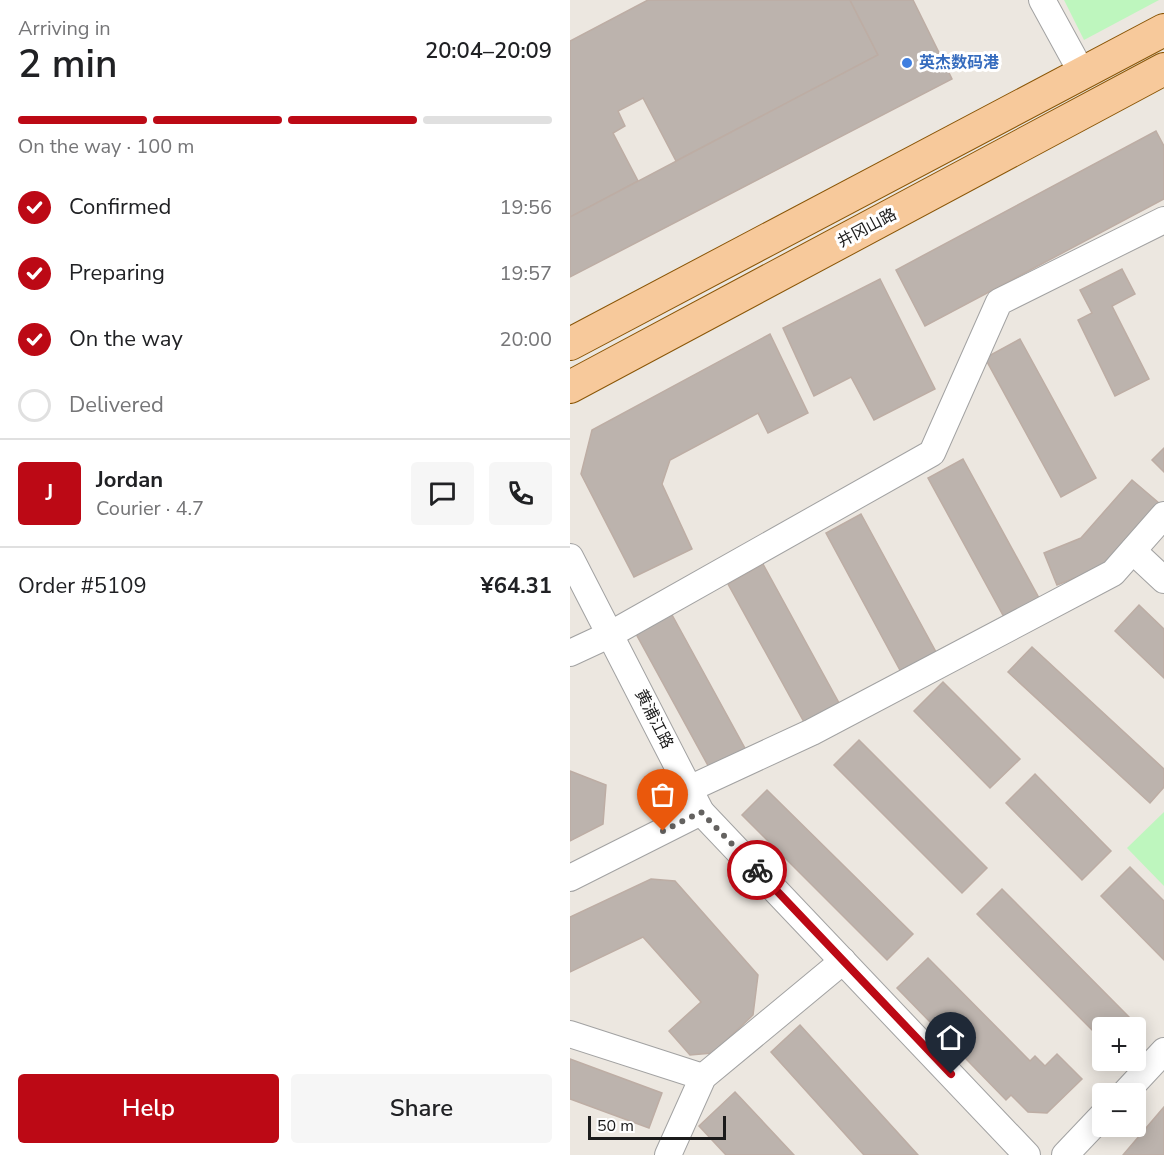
<!DOCTYPE html>
<html lang="en">
<head>
<meta charset="utf-8">
<style>
	:root { --surface:#fff; --page:#f6f6f6; --text:#202124; --muted:#757577; --line:#e0e0e0; --accent:#bc0915 }
	body { margin:0; font-family:"Nunito Sans","Noto Sans SC",sans-serif; background:var(--page); color:var(--text); height:100vh; display:flex; flex-direction:column; font-size:22px; white-space:nowrap }
	* { box-sizing:border-box; margin:0 }
	p { font-size:20px; color:var(--muted) }
	.icon { flex:none; width:33px; height:33px; fill:none; stroke:currentColor; stroke-width:2; stroke-linecap:round; stroke-linejoin:round }
	.map { position:relative; flex:1; overflow:hidden }
	.sheet { display:flex; flex-direction:column; background:var(--surface); width:570px }
	.sheet>* { flex:none }
	.fabs { position:absolute; left:522px; top:1017px; display:grid; gap:12px }
	.fabs a { display:grid; place-items:center; width:54px; height:54px; border-radius:6px; background:var(--surface); box-shadow:0 3px 15px #0003; font-size:30px }
	.scale { position:absolute; left:18px; bottom:15px; width:138px; box-sizing:border-box; padding-left:6px; border:3px solid #1b1b1b; border-top:0; font-size:16px; line-height:21px; white-space:nowrap; color:#1b1b1b; -webkit-text-stroke:4px #fff; paint-order:stroke }
	.pin { position:absolute; display:grid; place-items:center; width:51px; height:51px; color:#fff; margin:-62px -26px; border-radius:50% 50% 50% 0; rotate:-45deg; box-shadow:0 0 6px #0007 }
	.pin .icon { rotate:45deg }
	.courier { position:absolute; display:grid; place-items:center; width:60px; height:60px; margin:-30px; border:4px solid #bc0915; border-radius:50%; background:#fff; color:#222; box-shadow:0 2px 8px #0007 }
	.head em { font-style:normal; font-weight:600 }
	.head div { display:flex; flex-direction:column-reverse }
	.head { display:flex; align-items:center; justify-content:space-between; height:102px; padding:0 18px }
	h1 { font-size:39px; font-weight:600; line-height:45px }
	.bar { display:grid; grid-template-columns:repeat(4,1fr); gap:9px 6px; align-content:center; height:72px; padding:0 18px }
	.bar i { height:8px; border-radius:4px; background:var(--line) }
	.bar .on { background:var(--accent) }
	.bar p { grid-column:span 4 }
	.line { display:flex; align-items:center; gap:15px; padding:0 18px; border-top:2px solid var(--line) }
	.line div { flex:1 }
	.round { display:grid; place-items:center; flex:none; width:63px; height:63px; border-radius:6px; background:var(--page) }
	ol { padding:0 18px; list-style:none }
	li { display:flex; align-items:center; gap:18px; height:66px }
	li p { margin-inline-start:auto }
	li .icon { padding:6px; border-radius:50%; background:var(--accent); color:#fff; stroke-width:4 }
	li:last-child { color:var(--muted) }
	li i { width:33px; height:33px; border:3px solid var(--line); border-radius:50% }
	.action { display:flex; gap:12px; margin-top:auto; padding:12px 18px }
	.action a { flex:1; height:69px; border-radius:6px; background:var(--accent); color:#fff; font-size:24px; font-weight:600; line-height:69px; text-align:center }
	.action a+a { background:var(--page); color:var(--text) }
	main { display:flex; flex:1; min-height:0 }
	.map>svg:first-child { display:block }
	.park { fill:#bef6be }
	.building { fill:#bcb3ad; stroke:#bdada4; stroke-width:1.5 }
	.lines { fill:none; stroke-linecap:round; stroke-linejoin:round }
	.minor-casing { stroke:#a2a2a2; stroke-width:28 }
	.major-casing { stroke:#8a5607; stroke-width:34 }
	.minor { stroke:#fff; stroke-width:26 }
	.major { stroke:#f7c99b; stroke-width:32 }
	.done { stroke:#646260; stroke-width:6; stroke-dasharray:0 10.8 }
	.route { stroke:#bc0915; stroke-width:8 }
	.shop-dot { fill:#3f7fe0; stroke:#fff; stroke-width:2 }
	.labels { text-anchor:middle; dominant-baseline:central; stroke-width:6; stroke-linejoin:round; paint-order:stroke }
	.shop-label { font-size:16px; font-weight:bold; fill:#366cbe; stroke:#fff; text-anchor:start }
	.street-label { font-size:16px; fill:#1b1b1b; stroke:#fff }
</style>
</head>
<body>
<main>
<section class="sheet">
<div class="head"><div><h1>2 min</h1><p>Arriving in</p></div><em>20:04–20:09</em></div>
<div class="bar"><i class="on"></i><i class="on"></i><i class="on"></i><i></i><p>On the way · 100 m</p></div>
<ol>
<li><svg class="icon" aria-label="check" viewBox="0 0 24 24"><path d="M5 12l5 5 9-10"/></svg>Confirmed<p>19:56</p></li>
<li><svg class="icon" aria-label="check" viewBox="0 0 24 24"><path d="M5 12l5 5 9-10"/></svg>Preparing<p>19:57</p></li>
<li><svg class="icon" aria-label="check" viewBox="0 0 24 24"><path d="M5 12l5 5 9-10"/></svg>On the way<p>20:00</p></li>
<li><i></i>Delivered</li>
</ol>
<div class="line" style="height:108px"><b class="round" style="background:var(--accent);color:#fff">J</b><div><b>Jordan</b><p>Courier · 4.7</p></div><a class="round"><svg class="icon" aria-label="chat" viewBox="0 0 24 24"><path d="M4 5h16v11H9l-5 4z"/></svg></a><a class="round"><svg class="icon" aria-label="phone" viewBox="0 0 24 24"><path d="M5 4h4l2 5-3 2q2 4 5 5l2-3 5 2v4C11 20 4 13 5 4z"/></svg></a></div>
<div class="line" style="height:78px"><div>Order #5109</div><b>¥64.31</b></div>
<div class="action"><a>Help</a><a>Share</a></div>
</section>
<div class="map">
<svg width="594" height="1155" viewBox="0 0 594 1155">
	<rect width="100%" height="100%" fill="#ece7e0"/>
	<g class="park">
		<path d="M494,0H589L514,40Z"/>
		<path d="M594,812V886L557,848Z"/>
	</g>
	<g class="building">
		<path d="M78,0H280L308,55L106,161L73,98L48,111L55,126L43,133L68,181L0,217V41Z"/>
		<path d="M280,0H343L382,79L0,277V217L308,55Z"/>
		<path d="M586,131L594,146V199L355,326L326,270Z"/>
		<path d="M552,269L565,294L542,306L579,379L545,396L508,320L522,313L510,290Z"/>
		<path d="M310,279L365,389L304,420L281,377L244,396L213,328Z"/>
		<path d="M200,334L238,413L198,433L188,413L100,460L92,484L122,549L64,577L11,474L22,430Z"/>
		<path d="M450,339L526,478L491,497L415,358Z"/>
		<path d="M594,448V472L582,460Z"/>
		<path d="M393,459L469,598L434,617L358,478Z"/>
		<path d="M562,480L589,503L533,567L487,585L474,553L511,538Z"/>
		<path d="M291,514L366,652L331,672L256,533Z"/>
		<path d="M193,564L269,703L234,722L158,584Z"/>
		<path d="M569,605L594,629V678L545,631Z"/>
		<path d="M101,613L177,752L141,771L65,632Z"/>
		<path d="M462,647L594,769V787L580,803L438,672Z"/>
		<path d="M373,682L450,759L420,788L344,711Z"/>
		<path d="M289,740L417,868L392,893L264,765Z"/>
		<path d="M0,771L36,785L33,824L0,841Z"/>
		<path d="M465,774L541,851L512,880L436,803Z"/>
		<path d="M197,790L343,934L317,960L172,815Z"/>
		<path d="M560,867L594,901V960L531,896Z"/>
		<path d="M81,879L105,881L188,975L183,1015L143,1053L120,1055L99,1031L131,1002L73,937L0,972V917Z"/>
		<path d="M432,889L559,1017L549,1028H532V1040L407,914Z"/>
		<path d="M358,958L460,1061L465,1056L475,1066L487,1054L512,1079L477,1113L458,1112L441,1095L436,1100L327,988Z"/>
		<path d="M230,1025L348,1155H294L201,1052Z"/>
		<path d="M0,1059L92,1093L79,1128L0,1099Z"/>
		<path d="M165,1092L224,1155H156L129,1126Z"/>
		<path d="M594,1107V1155H553Z"/>
	</g>
	<g class="lines">
		<g class="minor-casing">
			<g id="minor">
				<path d="M472,0L512,73"/>
				<path d="M563,551L594,580"/>
				<path d="M0,557L131,812L457,1155"/>
				<path d="M0,653L41,634L362,453L429,302L594,220"/>
				<path d="M119,789L242,732L543,573L594,515"/>
				<path d="M0,878L131,812"/>
				<path d="M0,1034L133,1077"/>
				<path d="M554,1094L594,1051"/>
				<path d="M98,1155L133,1077L273,961"/>
				<path d="M495,1155L532,1116"/>
			</g>
		</g>
		<g class="major-casing">
			<g id="major">
				<path d="M0,344L594,30"/>
				<path d="M0,387L594,69"/>
			</g>
		</g>
		<use href="#minor" class="minor"/>
		<use href="#major" class="major"/>
	</g>
	<g class="lines">
		<path class="done" d="M93,831L131,812L187,870"/>
		<path class="route" d="M187,870L381,1074"/>
	</g>
	<circle class="shop-dot" cx="337" cy="63" r="6"/>
	<g class="labels">
		<g class="shop-label">
			<text x="349" y="63">英杰数码港</text>
		</g>
		<g class="street-label">
			<text transform="translate(297 228) rotate(-28)">井冈山路</text>
			<text transform="translate(84 719) rotate(63)">黄浦江路</text>
		</g>
	</g>
</svg>
<div class="fabs">
<a>+</a>
<a>−</a>
</div>
<div class="scale">50 m</div>
<div class="pin" style="left:93px;top:831px;background:#ea580c"><svg class="icon" aria-label="bag" viewBox="0 0 24 24"><path d="M5 8h14l-1 12H6zM9 8a3 3 0 0 1 6 0"/></svg></div>
<div class="pin" style="left:381px;top:1074px;background:#1f2937"><svg class="icon" aria-label="home" viewBox="0 0 24 24"><path d="M3 11l9-7 9 7M6 9v11h12V9"/></svg></div>
<div class="courier" style="left:187px;top:870px"><svg class="icon" aria-label="bike" viewBox="0 0 24 24"><circle cx="6" cy="16" r="4"/><circle cx="18" cy="16" r="4"/><path d="M6 16l4-8h5l3 8M10 8l3 8H6M13 5h3"/></svg></div>
</div>
</main>
</body>
</html>
